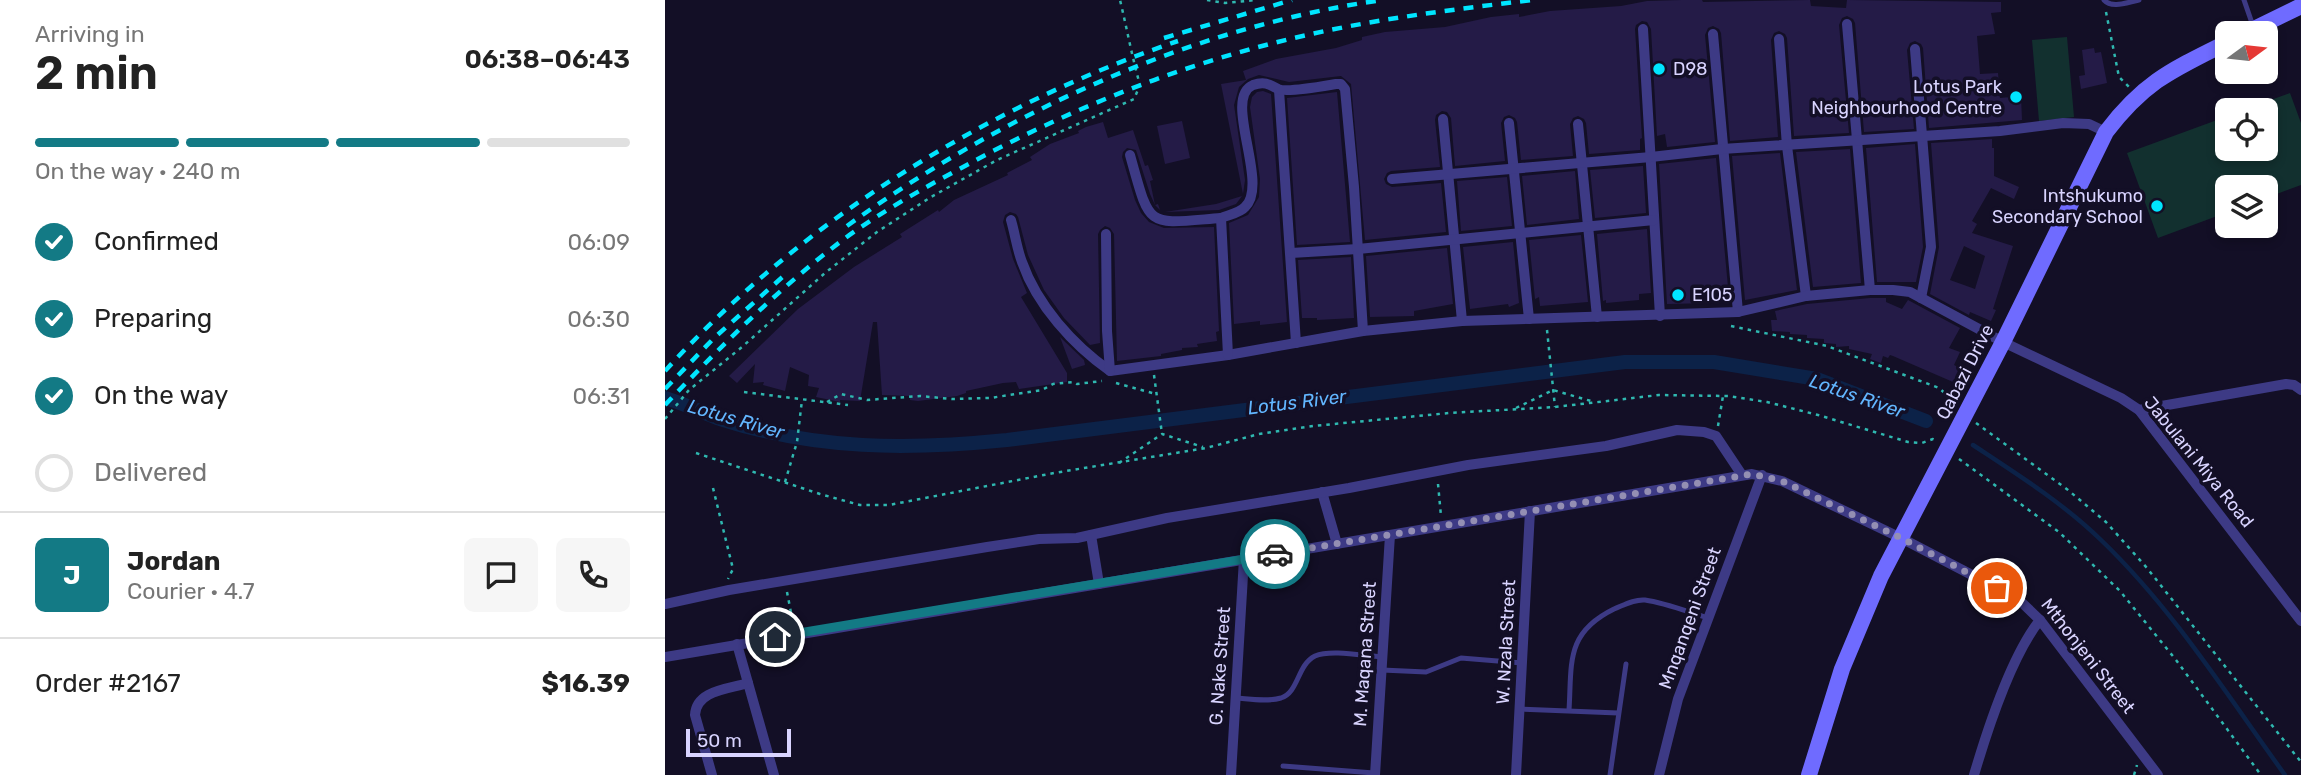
<!DOCTYPE html>
<html lang="en">
<head>
<meta charset="utf-8">
<style>
	:root { --surface:#fff; --page:#f6f6f6; --text:#222; --muted:#767676; --line:#e0e0e0; --accent:#137a85 }
	body { margin:0; font-family:Rubik,sans-serif; background:var(--page); color:var(--text); height:100vh; display:flex; flex-direction:column; font-size:26px; white-space:nowrap }
	* { box-sizing:border-box; margin:0 }
	p { font-size:23px; color:var(--muted) }
	.icon { flex:none; width:38px; height:38px; fill:none; stroke:currentColor; stroke-width:2; stroke-linecap:round; stroke-linejoin:round }
	.map { position:relative; flex:1; overflow:hidden }
	.side { display:flex; flex-direction:column; background:var(--surface); width:665px }
	.side>* { flex:none }
	.needle { width:46px; rotate:75deg }
	.fabs { position:absolute; left:1550px; top:21px; display:grid; gap:14px }
	.fabs a { display:grid; place-items:center; width:63px; height:63px; border-radius:10px; background:var(--surface); box-shadow:0 4px 10px #0003; font-size:35px }
	.scale { position:absolute; left:21px; bottom:18px; width:105px; box-sizing:border-box; padding-left:7px; border:4px solid #d9d4ff; border-top:0; font-size:19px; line-height:24px; white-space:nowrap; color:#d9d4ff; -webkit-text-stroke:5px #130f26; paint-order:stroke }
	.pin { position:absolute; display:grid; place-items:center; width:60px; height:60px; color:#fff; margin:-30px; border:4px solid #fff; border-radius:50%; box-shadow:0 2px 7px #0007 }
	.courier { position:absolute; display:grid; place-items:center; width:70px; height:70px; margin:-35px; border:5px solid #137a85; border-radius:50%; background:#fff; color:#222; box-shadow:0 2px 9px #0007 }
	.summary em { font-style:normal; font-weight:600 }
	.summary div { display:flex; flex-direction:column-reverse }
	.summary { display:flex; align-items:center; justify-content:space-between; height:119px; padding:0 35px }
	h1 { font-size:46px; font-weight:600; line-height:52px }
	.bar { display:grid; grid-template-columns:repeat(4,1fr); gap:10px 7px; align-content:center; height:84px; padding:0 35px }
	.bar i { height:9px; border-radius:5px; background:var(--line) }
	.bar .active { background:var(--accent) }
	.bar p { grid-column:span 4 }
	.line { display:flex; align-items:center; gap:18px; padding:0 35px; border-top:2px solid var(--line) }
	.line div { flex:1 }
	.round { display:grid; place-items:center; flex:none; width:74px; height:74px; border-radius:10px; background:var(--page) }
	ol { padding:0 35px; list-style:none }
	li { display:flex; align-items:center; gap:21px; height:77px }
	li p { margin-inline-start:auto }
	li .icon { padding:7px; border-radius:50%; background:var(--accent); color:#fff; stroke-width:4 }
	li:last-child { color:var(--muted) }
	li i { width:38px; height:38px; border:4px solid var(--line); border-radius:50% }
	main { display:flex; flex:1; min-height:0 }
	.map>svg:first-child { display:block }
	.grass { fill:#12302f }
	.lines { fill:none; stroke-linecap:round; stroke-linejoin:round }
	.stream { stroke:#0c2248; stroke-width:4.5 }
	.canal { stroke:#0c2248; stroke-width:14 }
	.building { fill:#241b47; fill-rule:evenodd }
	.path { stroke:#2fb8b0; stroke-width:2.5; stroke-dasharray:3.5 5; stroke-linecap:butt }
	.lane { stroke:#3d3a85; stroke-width:5 }
	.street { stroke:#3d3a85; stroke-width:10 }
	.secondary { stroke:#6f6bff; stroke-width:16 }
	.rail { stroke:#00e5ff; stroke-width:4.5; stroke-dasharray:10 9; stroke-linecap:butt }
	.done { stroke:#948fb3; stroke-width:7; stroke-dasharray:0 12.6 }
	.route { stroke:#137a85; stroke-width:9 }
	.poi-dot { fill:#00e5ff; stroke:#130f26; stroke-width:2.5 }
	.labels { text-anchor:middle; dominant-baseline:central; stroke-width:7; stroke-linejoin:round; paint-order:stroke }
	.poi-label { font-size:18px; fill:#d9d4ff; stroke:#130f26; text-anchor:start }
	.street-label { font-size:18px; fill:#d9d4ff; stroke:#130f26 }
	.water-label { font-size:19px; font-style:italic; fill:#62b6ff; stroke:#130f26 }
</style>
</head>
<body>
<main>
<section class="side">
<div class="summary"><div><h1>2 min</h1><p>Arriving in</p></div><em>06:38–06:43</em></div>
<div class="bar"><i class="active"></i><i class="active"></i><i class="active"></i><i></i><p>On the way · 240 m</p></div>
<ol>
<li><svg class="icon" aria-label="check" viewBox="0 0 24 24"><path d="M5 12l5 5 9-10"/></svg>Confirmed<p>06:09</p></li>
<li><svg class="icon" aria-label="check" viewBox="0 0 24 24"><path d="M5 12l5 5 9-10"/></svg>Preparing<p>06:30</p></li>
<li><svg class="icon" aria-label="check" viewBox="0 0 24 24"><path d="M5 12l5 5 9-10"/></svg>On the way<p>06:31</p></li>
<li><i></i>Delivered</li>
</ol>
<div class="line" style="height:126px"><b class="round" style="background:var(--accent);color:#fff">J</b><div><b>Jordan</b><p>Courier · 4.7</p></div><a class="round"><svg class="icon" aria-label="chat" viewBox="0 0 24 24"><path d="M4 5h16v11H9l-5 4z"/></svg></a><a class="round"><svg class="icon" aria-label="phone" viewBox="0 0 24 24"><path d="M5 4h4l2 5-3 2q2 4 5 5l2-3 5 2v4C11 20 4 13 5 4z"/></svg></a></div>
<div class="line" style="height:91px"><div>Order #2167</div><b>$16.39</b></div>
</section>
<div class="map">
<svg width="1636" height="775" viewBox="0 0 1636 775">
	<rect width="100%" height="100%" fill="#130f26"/>
	<g class="grass">
		<path d="M1402,37L1409,117L1374,121L1367,40Z"/>
		<path d="M1625,93L1636,123V185L1601,198V187H1563V212L1493,238L1462,153L1563,116V149H1601V110H1578Z"/>
	</g>
	<g class="lines">
		<path class="stream" d="M1308,445C1352,474 1398,503 1436,540C1508,609 1562,695 1620,775"/>
		<path class="canal" d="M0,398C19,404 37,412 55,419C151,450 243,450 342,440L960,362H1049L1152,379L1261,421"/>
	</g>
	<g class="building">
		<path d="M1017,0H1037L1038,2L1145,0L1146,6L1181,8L1182,0L1336,2V12L1326,13L1330,34L1312,36L1315,74L1333,73L1335,98L1356,96L1357,120L1264,128L1258,48L1256,44L1250,41L1245,43L1242,50L1249,129L1199,132L1190,23L1188,19L1182,16L1177,18L1174,25L1184,133L1129,136L1122,38L1120,34L1114,31L1109,33L1106,40L1113,137L1065,141L1056,33L1054,29L1048,26L1043,28L1040,35L1050,142L1002,147L1000,134L992,136L986,29L982,22L977,21L971,25L970,29L977,138L975,139V150L924,154L921,123L919,119L913,116L908,118L905,124L908,156L856,160L852,122L850,118L844,115L839,117L836,123L840,161L790,166L786,118L782,112L777,111L771,115L770,120L775,167L726,171L722,173L719,179L721,184L727,187L776,183L781,232L700,240L686,84L676,76L624,82L594,75L583,79L574,87L569,105L580,180L578,194L556,84L581,80L578,71L611,59L671,48L697,40V37L720,32L780,27L826,17L854,14V17L885,11L956,6L982,1Z"/>
		<path d="M1429,48L1430,53L1436,52L1442,83L1416,89L1414,76L1420,75L1417,50Z"/>
		<path d="M598,91L606,94L622,322L595,325V321L569,324L564,223L583,215L594,197L595,179L585,107L587,97L592,92Z"/>
		<path d="M672,92L685,242L632,245L622,98Z"/>
		<path d="M517,121L525,158L500,164L492,126Z"/>
		<path d="M438,122L443,138L468,130L480,166L483,165L488,180L485,181L490,205L493,204L495,210L490,205L485,194L471,150L462,148L458,152L457,157L470,200L476,213L484,222L499,228L549,227L554,331L551,332L552,341L532,344L533,347L517,348V350L496,354V356L452,361L449,234L445,228L440,226L435,230L433,234L435,343L425,345L399,318L379,290L363,255L353,217L351,214L345,212L340,215L338,222L348,259L362,293L356,297L402,373V382L354,389L351,382L338,383L301,391V393L292,396L253,401L245,400V396L217,395L212,322H208L195,401L175,400V402L151,397L154,388L143,386L144,375L125,367L120,391L98,385L99,382L88,383L90,364L72,383L64,376L133,309L189,267L237,237L235,234L273,210L274,212L289,200L343,175L342,173L367,160L365,157L385,144L414,133L413,131L421,127Z"/>
		<path d="M1327,139V148H1329V176L1354,187L1349,199L1326,188L1307,221L1312,224L1307,233L1348,246L1328,309L1331,310L1326,321L1305,312L1304,315L1265,294L1274,247L1266,143ZM1299,246L1320,256L1310,289L1285,280Z"/>
		<path d="M1250,144L1258,247L1251,282H1212L1201,148Z"/>
		<path d="M1185,149L1196,283L1148,287L1131,152Z"/>
		<path d="M1115,153L1132,290L1080,300L1067,156Z"/>
		<path d="M1051,158L1064,298L1045,299L1046,303L1002,304L994,164Z"/>
		<path d="M978,166L981,213L930,218L925,170Z"/>
		<path d="M910,171L914,219L862,225L857,176Z"/>
		<path d="M842,177L847,226L796,231L792,181Z"/>
		<path d="M577,196L571,204L554,210L500,212L551,204Z"/>
		<path d="M982,229L986,293L974,294V300L941,303V300L938,301L932,234Z"/>
		<path d="M916,235L923,302L875,306L874,297L870,299L864,240Z"/>
		<path d="M848,242L854,303L844,307L843,304L805,309L798,247Z"/>
		<path d="M782,248L788,304L749,311V316L705,317L701,256Z"/>
		<path d="M686,257L689,318L652,320V318H637L633,260Z"/>
		<path d="M1205,298H1221V302L1237,309L1243,300L1295,328L1284,348L1295,352L1289,365L1295,368L1288,382L1228,356L1225,355L1223,358L1218,356L1216,363L1205,359L1207,354L1184,349V346L1171,347V344L1159,343V339L1142,338V335L1125,334V332L1107,331L1106,320H1112L1110,311L1142,304Z"/>
		<path d="M395,337L419,360L420,365L407,369Z"/>
	</g>
	<g class="lines">
		<g class="path">
			<path d="M542,0L560,3L591,0"/>
			<path d="M1441,12L1454,77L1464,87"/>
			<path d="M1066,326L1162,346L1274,388L1290,402"/>
			<path d="M882,330L890,407"/>
			<path d="M489,375L497,434"/>
			<path d="M451,383L491,394"/>
			<path d="M79,392L183,405"/>
			<path d="M162,402L176,394L202,400L255,396L287,399L325,398L377,390L388,384L409,382L412,384L437,381"/>
			<path d="M851,408L888,390L926,401"/>
			<path d="M0,419L24,390L77,347L160,273L212,232L266,197L332,160L469,99L475,85C467,57 462,29 455,0"/>
			<path d="M1311,423L1403,490L1441,522L1482,568L1636,762"/>
			<path d="M1053,426L1058,396"/>
			<path d="M31,453L155,494L195,505H224L389,473L541,448L594,434L648,426L784,413L890,407L994,395L1063,396L1102,402L1153,415L1243,442L1257,443L1268,439L1272,441"/>
			<path d="M1294,459L1394,532L1455,591L1511,660L1596,775"/>
			<path d="M454,463L497,434L538,447"/>
			<path d="M120,482L132,442L137,400"/>
			<path d="M773,484L776,516"/>
			<path d="M48,488L68,569L63,579"/>
			<path d="M122,592L128,623"/>
			<path d="M1469,775L1472,765"/>
		</g>
		<g class="lane">
			<path d="M1439,0C1447,9 1463,2 1474,0"/>
			<path d="M1579,0L1588,26"/>
			<path d="M717,670L761,672L796,658L857,663"/>
			<path d="M571,698C585,699 602,702 616,698C634,692 632,665 650,656C666,649 699,656 717,657"/>
			<path d="M855,709L953,713"/>
			<path d="M904,710C907,663 900,633 949,609C959,605 969,599 980,600C1001,603 1023,612 1043,618"/>
			<path d="M618,766L709,773"/>
			<path d="M945,775L961,664"/>
		</g>
		<g class="street">
			<path d="M1182,24L1205,290"/>
			<path d="M978,29L995,316"/>
			<path d="M1048,34L1073,312"/>
			<path d="M1114,39L1122,146L1141,296"/>
			<path d="M1250,49L1266,247L1256,298"/>
			<path d="M614,90L631,343"/>
			<path d="M778,119L797,321"/>
			<path d="M844,123L864,319"/>
			<path d="M913,124L932,317"/>
			<path d="M465,155C486,230 480,224 556,218"/>
			<path d="M727,179L986,157L1057,149L1335,131L1398,123L1424,124L1441,132"/>
			<path d="M346,220C350,234 352,249 357,262C372,305 408,345 445,371L563,355L698,331L797,321L1073,312L1141,296L1205,290H1228L1245,292L1338,342L1456,398L1474,410L1636,621"/>
			<path d="M441,234L442,331L445,371"/>
			<path d="M626,253L693,249L989,220"/>
			<path d="M563,355L556,218C563,215 575,213 580,207C605,184 557,98 588,85C599,81 604,84 613,89C622,93 659,86 671,84H676L680,89L689,187L698,331"/>
			<path d="M1474,410L1621,384L1629,385L1636,390"/>
			<path d="M657,492L672,544"/>
			<path d="M426,535L434,584"/>
			<path d="M0,604L64,590L322,547L374,539L412,538L502,518L684,488L803,465L941,446L1012,430L1039,432L1051,436L1077,475"/>
			<path d="M72,644L109,775"/>
			<path d="M0,657L1087,474L1117,481L1236,538L1353,599L1375,620L1493,775"/>
			<path d="M47,775L30,715C31,690 64,689 83,683"/>
			<path d="M566,775L579,559"/>
			<path d="M710,775L725,535"/>
			<path d="M851,775L865,511"/>
			<path d="M994,775L1013,699L1097,475"/>
			<path d="M1309,775C1322,731 1347,655 1375,620"/>
		</g>
		<g class="secondary">
			<path d="M1581,33L1636,6"/>
			<path d="M1144,775L1177,669L1216,576L1338,342L1441,132C1480,81 1507,70 1563,42"/>
		</g>
		<g class="rail">
			<path d="M499,38L627,0"/>
			<path d="M182,226C337,114 526,27 717,0"/>
			<path d="M0,371C136,221 322,106 513,41"/>
			<path d="M0,389L49,338L122,273"/>
			<path d="M0,405C56,346 114,288 179,239C220,209 266,184 311,160C416,104 526,61 642,35C717,18 792,9 868,0"/>
		</g>
	</g>
	<g class="lines">
		<path class="done" d="M610,554L1087,474L1117,481L1236,538L1332,588"/>
		<path class="route" d="M110,637L610,554"/>
	</g>
	<g class="poi-dot">
		<circle cx="994" cy="69" r="7"/>
		<circle cx="1351" cy="97" r="7"/>
		<circle cx="1492" cy="206" r="7"/>
		<circle cx="1013" cy="295" r="7"/>
	</g>
	<g class="labels">
		<g class="poi-label">
			<text x="1008" y="69">D98</text>
			<text x="1337" y="87" text-anchor="end">Lotus Park<tspan x="1337" dy="21">Neighbourhood Centre</tspan></text>
			<text x="1478" y="196" text-anchor="end">Intshukumo<tspan x="1478" dy="21">Secondary School</tspan></text>
			<text x="1027" y="295">E105</text>
		</g>
		<g class="street-label">
			<text transform="translate(1300 372) rotate(-63)">Qabazi Drive</text>
			<text transform="translate(1534 462) rotate(51)">Jabulani Miya Road</text>
			<text transform="translate(1025 618) rotate(-70)">Mnqanqeni Street</text>
			<text transform="translate(841 642) rotate(-87)">W. Nzala Street</text>
			<text transform="translate(700 654) rotate(-86)">M. Maqana Street</text>
			<text transform="translate(1423 656) rotate(52)">Mthonjeni Street</text>
			<text transform="translate(555 666) rotate(-86)">G. Nake Street</text>
		</g>
		<g class="water-label">
			<text transform="translate(1192 396) rotate(19)">Lotus River</text>
			<text transform="translate(632 402) rotate(-7)">Lotus River</text>
			<text transform="translate(71 419) rotate(16)">Lotus River</text>
		</g>
	</g>
</svg>
<div class="fabs">
<a><svg class="needle" viewBox="-14 -14 28 28"><path d="M0-13l5 13h-10z" fill="#e53935"/><path d="M0 13l5-13h-10z" fill="#767676"/></svg></a>
<a><svg class="icon" aria-label="locate" viewBox="0 0 24 24"><circle cx="12" cy="12" r="6"/><path d="M12 2v4M12 18v4M2 12h4M18 12h4"/></svg></a>
<a><svg class="icon" aria-label="layers" viewBox="0 0 24 24"><path d="M12 4l9 5-9 5-9-5zM3 14l9 5 9-5"/></svg></a>
</div>
<div class="scale">50 m</div>
<div class="pin" style="left:1332px;top:588px;background:#ea580c"><svg class="icon" aria-label="bag" viewBox="0 0 24 24"><path d="M5 8h14l-1 12H6zM9 8a3 3 0 0 1 6 0"/></svg></div>
<div class="pin" style="left:110px;top:637px;background:#1f2937"><svg class="icon" aria-label="home" viewBox="0 0 24 24"><path d="M3 11l9-7 9 7M6 9v11h12V9"/></svg></div>
<div class="courier" style="left:610px;top:554px"><svg class="icon" aria-label="car" viewBox="0 0 24 24"><path d="M5 17H2v-5l4-1 3-4h7l3 4 3 1v5h-3M9 17h6M6 11h13"/><circle cx="7" cy="17" r="2"/><circle cx="17" cy="17" r="2"/></svg></div>
</div>
</main>
</body>
</html>
